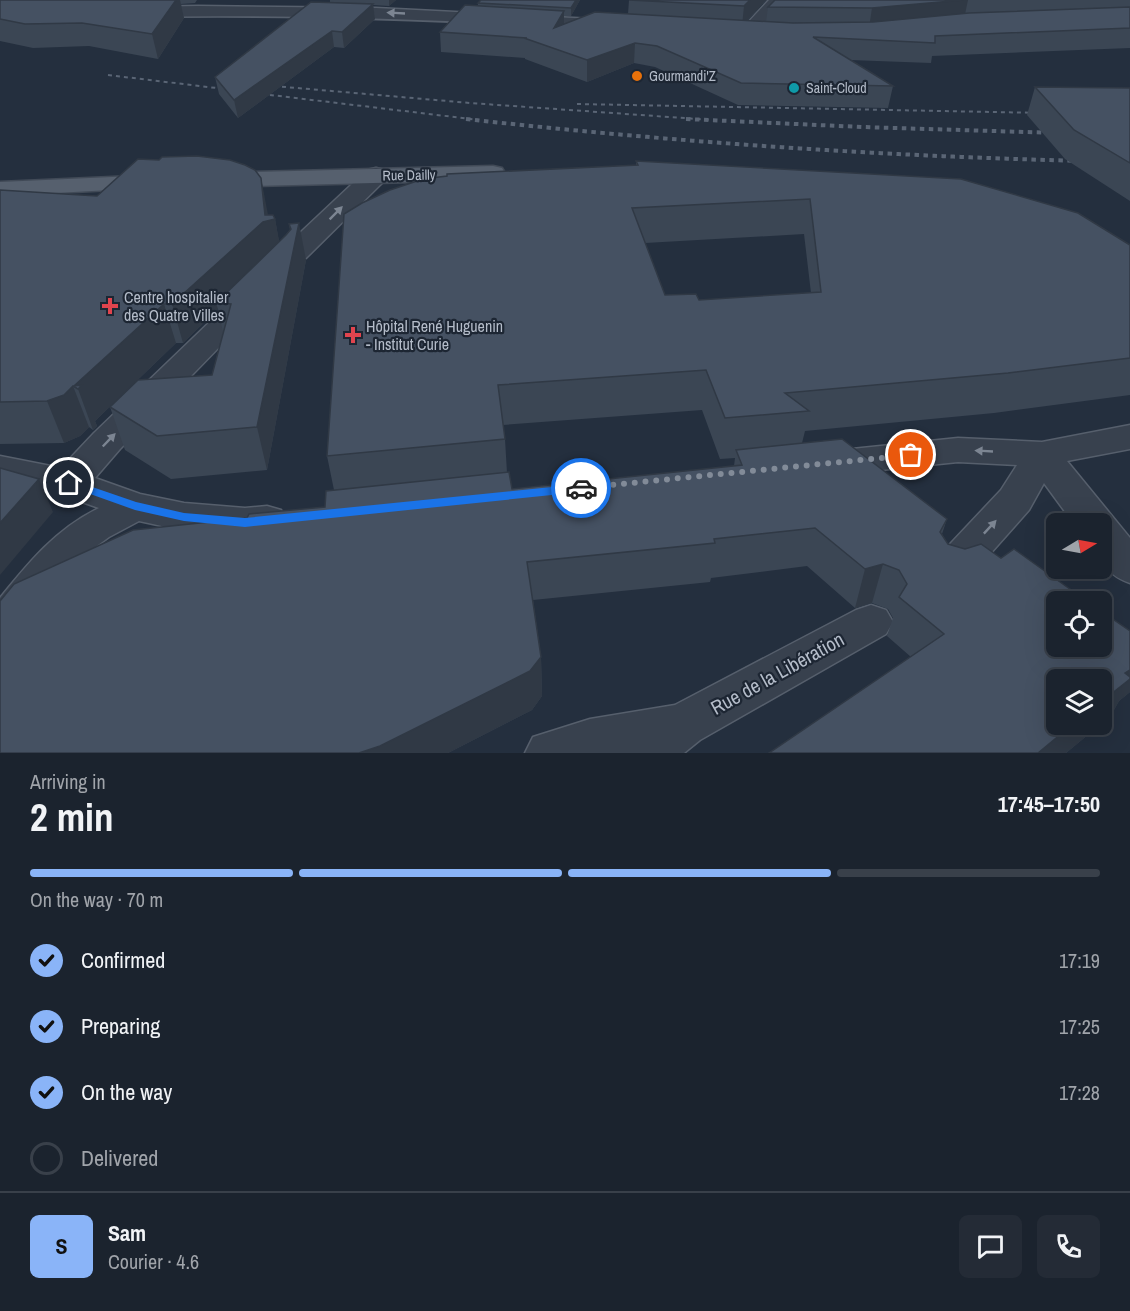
<!DOCTYPE html>
<html lang="en">
<head>
<meta charset="utf-8">
<style>
	:root { --surface:#1b232e; --page:#242b36; --text:#f1f3f6; --muted:#a0a4aa; --line:#39404a; --accent:#8ab4f8 }
	body { margin:0; font-family:"Archivo Narrow",sans-serif; background:var(--page); color:var(--text); height:100vh; display:flex; flex-direction:column; font-size:22px; white-space:nowrap }
	* { box-sizing:border-box; margin:0 }
	p { font-size:20px; color:var(--muted) }
	.icon { flex:none; width:33px; height:33px; fill:none; stroke:currentColor; stroke-width:2; stroke-linecap:round; stroke-linejoin:round }
	.map { position:relative; height:753px; overflow:hidden }
	.drawer { display:flex; flex-direction:column; background:var(--surface); flex:1 }
	.drawer>* { flex:none }
	.needle { width:39px; rotate:80deg }
	.buttons { position:absolute; left:1046px; top:513px; display:grid; gap:12px }
	.buttons a { display:grid; place-items:center; width:66px; height:66px; border-radius:9px; background:var(--surface); box-shadow:0 6px 24px #0002,0 0 0 2px var(--line); font-size:30px }
	.pin { position:absolute; display:grid; place-items:center; width:51px; height:51px; color:#fff; margin:-26px; border:3px solid #fff; border-radius:50%; box-shadow:0 2px 6px #0007 }
	.courier { position:absolute; display:grid; place-items:center; width:60px; height:60px; margin:-30px; border:4px solid #1a73e8; border-radius:50%; background:#fff; color:#222; box-shadow:0 2px 8px #0007 }
	.headline em { font-style:normal; font-weight:700 }
	.headline div { display:flex; flex-direction:column-reverse }
	.headline { display:flex; align-items:center; justify-content:space-between; height:102px; padding:0 30px }
	h1 { font-size:39px; font-weight:700; line-height:45px }
	.bar { display:grid; grid-template-columns:repeat(4,1fr); gap:9px 6px; align-content:center; height:72px; padding:0 30px }
	.bar i { height:8px; border-radius:4px; background:var(--line) }
	.bar .selected { background:var(--accent) }
	.bar p { grid-column:span 4 }
	.line { display:flex; align-items:center; gap:15px; padding:0 30px; border-top:2px solid var(--line) }
	.line div { flex:1 }
	.round { display:grid; place-items:center; flex:none; width:63px; height:63px; border-radius:9px; background:var(--page) }
	ol { padding:0 30px; list-style:none }
	li { display:flex; align-items:center; gap:18px; height:66px }
	li p { margin-inline-start:auto }
	li .icon { padding:6px; border-radius:50%; background:var(--accent); color:#111; stroke-width:4 }
	li:last-child { color:var(--muted) }
	li i { width:33px; height:33px; border:3px solid var(--line); border-radius:50% }
	.map>svg:first-child { display:block }
	.lines { fill:none; stroke-linecap:round; stroke-linejoin:round }
	.minor-casing { stroke:#565f6c; stroke-width:3 }
	.major-casing { stroke:#414a57; stroke-width:3 }
	.minor { fill:#38414e; fill-rule:evenodd }
	.major { fill:#56606e; fill-rule:evenodd }
	.rail-far1 { stroke:#5a6575; stroke-width:2; stroke-dasharray:4 4; stroke-linecap:butt }
	.rail { stroke:#5a6575; stroke-width:4; stroke-dasharray:4.5 4.5; stroke-linecap:butt }
	.wall { fill:#3b4654; fill-rule:evenodd }
	.shaded-wall { fill:#303945 }
	.building { fill:#455162; stroke:#303945; stroke-width:1.5; fill-rule:evenodd }
	.oneway { fill:#7c8592 }
	.route { fill:#1a73e8 }
	.done { stroke:#828b98; stroke-width:6; stroke-dasharray:0 10.8 }
	.food-dot { fill:#e8710a; stroke:#1d2633; stroke-width:2 }
	.culture-dot { fill:#0f9aa8; stroke:#1d2633; stroke-width:2 }
	.health-dot { fill:#e0444e; stroke:#1d2633; stroke-width:2 }
	.labels { text-anchor:middle; dominant-baseline:central; stroke-width:4.5; stroke-linejoin:round; paint-order:stroke }
	.far-poi-label { font-size:14px; fill:#b4bcc9; stroke:#1d2633; text-anchor:start }
	.far-street-label { font-size:14px; fill:#b4bcc9; stroke:#1d2633 }
	.poi-label { font-size:16px; fill:#b4bcc9; stroke:#1d2633; text-anchor:start }
	.near-street-label { font-size:20px; fill:#b4bcc9; stroke:#1d2633 }
</style>
</head>
<body>
<div class="map">
<svg width="1130" height="753" viewBox="0 0 1130 753">
	<rect width="100%" height="100%" fill="#242f3e"/>
	<g class="lines">
		<g class="minor-casing">
			<g id="minor">
				<path d="M769,0H786L754,37H742L739,33L742,29Z"/>
				<path d="M198,6L376,8L614,20L620,21L623,25L620,29L614,30C455,20 297,14 138,17L132,16L129,12L132,8L138,7Z"/>
				<path d="M376,168L385,170L388,175L385,180L306,258L296,260L286,258L282,252L286,246L367,170Z"/>
				<path d="M253,287L263,290L268,296L263,302L120,449L95,478L140,494L184,503L245,508L267,506L281,510L287,520L281,530C235,543 184,531 139,521L109,537L91,550L67,574L16,643L0,648V598C29,562 56,529 99,508L62,495L0,482V456L61,468L94,433L243,290Z"/>
				<path d="M1130,425V449L1067,461L1130,538V583C1098,572 1101,552 1101,524H1074L1044,483L1029,510L966,581L951,586L936,581L930,570L936,559L1001,490L1017,465L958,462L823,476L810,473L805,464L810,455L823,452L958,438L1042,442Z"/>
				<path d="M871,605L886,610L893,622L886,634L700,740L684,753H525L533,737L590,719L675,705L856,610Z"/>
			</g>
		</g>
		<g class="major-casing">
			<g id="major">
				<path d="M493,166L502,168L505,173L502,178L493,180L218,187L209,185L206,180L209,175L218,173Z"/>
				<path d="M157,175L166,177L169,182L166,187L0,196V182Z"/>
			</g>
		</g>
		<use href="#minor" class="minor"/>
		<use href="#major" class="major"/>
		<g class="rail-far1">
			<path d="M108,75L233,90"/>
			<path d="M274,86L470,103L712,120"/>
			<path d="M254,93L479,120"/>
			<path d="M577,104L1045,113"/>
		</g>
		<g class="rail">
			<path d="M466,119C672,142 878,156 1085,161"/>
			<path d="M686,119L862,127L1058,133"/>
		</g>
	</g>
	<g class="wall">
		<path d="M0,0H197L195,3L181,4L184,18L158,59L89,46L33,48L0,41Z"/>
		<path d="M330,0H396L389,6L373,5L375,19L344,48L334,47L238,118L219,94L215,77L330,2Z"/>
		<path d="M580,0L571,16H564V24L628,14L629,0H766L747,21L766,22L768,7L775,0H1130V48L932,56L931,63L850,60L893,86L888,108L738,105L655,67L634,63L587,82L525,59V58L441,52L440,32L478,6V3Z"/>
		<path d="M1035,87L1130,88V201L1065,159L1027,115Z"/>
		<path d="M636,161L961,179L1078,213L1130,245V395L994,413L805,431L802,443L842,439L947,519L942,534L948,544L965,549L981,544L1001,558L1014,549L1088,602H1056V646H1101V611L1130,631V692L1119,701L1110,717L1101,724V680H1056V724H1101L1066,753H769L911,657L887,636L893,618L888,609L872,603L855,608L807,566L711,578L710,582L533,600L541,657L542,696L532,710L448,753H0V601L14,584L133,530L247,518L249,514L325,507L326,491L334,490L327,456L344,214L362,203L390,190L423,179L447,176V174L636,165ZM804,234L811,293L699,300L696,294L665,295L645,243ZM702,410L720,459L735,458L734,466L512,489L509,472L507,473L505,439L503,425Z"/>
		<path d="M0,190L268,215L275,219L279,242L290,230L289,224L306,260L267,470L171,479L125,450L110,407L212,375L223,332L218,309L183,343H176L95,421L97,426L93,430L89,427L80,436L64,443L0,444Z"/>
	</g>
	<g class="shaded-wall">
		<path d="M176,0H180L184,18L158,59L152,34Z"/>
		<path d="M389,0H396L389,6Z"/>
		<path d="M576,0H580L571,16V8Z"/>
		<path d="M750,0H766L742,26L744,6Z"/>
		<path d="M963,0H968L964,19L869,28L872,8Z"/>
		<path d="M373,4L375,19L344,48L342,32Z"/>
		<path d="M564,11V30L554,28Z"/>
		<path d="M332,31L334,47L238,118L234,100Z"/>
		<path d="M635,43L634,63L587,82V60Z"/>
		<path d="M261,178L269,220L275,219L282,256L216,303L218,309L183,343L172,304L265,215Z"/>
		<path d="M299,223L306,260L267,470L257,427Z"/>
		<path d="M164,304L176,343L95,421L97,426L93,430L78,389L74,386Z"/>
		<path d="M73,386L89,427L80,436L64,443L47,401Z"/>
		<path d="M39,479L53,512L0,575V523Z"/>
		<path d="M883,564L872,603L855,608L865,569Z"/>
		<path d="M541,657L542,696L532,710L448,753H359Z"/>
		<path d="M1130,670V692L1119,701L1110,717L1101,724V702L1125,673Z"/>
		<path d="M1073,724H1101L1066,753H1038Z"/>
	</g>
	<g class="building">
		<path d="M0,0H176L152,34L82,23L25,24L0,19Z"/>
		<path d="M481,0H576L571,8L478,3Z"/>
		<path d="M629,0H750L744,6Z"/>
		<path d="M775,0H963L872,8L768,7Z"/>
		<path d="M311,2L373,4L342,32L332,31L234,100L215,77Z"/>
		<path d="M465,5L564,11L554,28L595,12L793,23L873,22L969,13L1130,7V28L935,36V43L813,37L893,86L741,83L657,46L635,43L587,60L524,38H527L440,32Z"/>
		<path d="M1035,87L1130,88V163L1074,130Z"/>
		<path d="M197,156L230,160L245,165L255,170L261,178L265,215H273L275,219L263,222L172,304H164L74,386L82,385L78,389L73,386L64,395L47,401L0,402V190L97,196L138,159L159,160L162,157Z"/>
		<path d="M636,161L961,179L1078,213L1130,245V358L1008,373L785,393L809,411L725,418L706,370L498,385L505,439L327,456L344,214L362,203L390,190L423,179L447,176V174L638,165ZM810,199L821,292L699,300L696,294L665,295L632,208Z"/>
		<path d="M299,223L257,427L157,436L110,407L138,380L212,375L231,304L216,303L286,235L291,229L289,224Z"/>
		<path d="M842,439L947,519L940,532L948,544L965,549L981,544L1001,558L1014,549L1088,602H1056V646H1101V611L1130,631V670L1125,673L1130,677V679L1101,702V680H1056V724H1073L1038,753H769L944,634L899,597L907,584L899,570L883,564L865,569L815,528L714,539L715,543L527,562L541,657L530,671L380,746L359,753H0V601L14,584L133,530L247,518L249,514L325,507L326,491L509,472L512,489L742,465L736,450Z"/>
		<path d="M0,468L39,479L0,523Z"/>
	</g>
	<defs><path id="oneway-solid" d="M-6-.8H1V-3.2L6.5 0L1 3.2V.8H-6Z" transform="scale(1.5)"/></defs>
	<g class="oneway">
		<use href="#oneway-solid" transform="translate(396 13) rotate(-177)"/>
		<use href="#oneway-solid" transform="translate(336 213) rotate(-45)"/>
		<use href="#oneway-solid" transform="translate(109 440) rotate(-46)"/>
		<use href="#oneway-solid" transform="translate(984 451) rotate(-177)"/>
		<use href="#oneway-solid" transform="translate(990 527) rotate(-47)"/>
	</g>
	<path class="route" d="M69,479L136,502L184,513L245,518L581,484L586,488L581,492L245,527L184,521L135,510L65,485L64,483Z"/>
	<g class="lines">
		<path class="done" d="M581,488L911,455"/>
	</g>
	<circle class="food-dot" cx="637" cy="76" r="6"/>
	<circle class="culture-dot" cx="794" cy="88" r="6"/>
	<g class="health-dot">
		<path d="M107 297h6v6h6v6h-6v6h-6v-6h-6v-6h6z"/>
		<path d="M350 326h6v6h6v6h-6v6h-6v-6h-6v-6h6z"/>
	</g>
	<g class="labels">
		<g class="far-poi-label">
			<text x="649" y="76">Gourmandi'Z</text>
			<text x="806" y="88">Saint-Cloud</text>
		</g>
		<g class="far-street-label">
			<text transform="translate(409 175) rotate(-1)">Rue Dailly</text>
		</g>
		<g class="poi-label">
			<text x="124" y="297">Centre hospitalier<tspan x="124" dy="18">des Quatre Villes</tspan></text>
			<text x="366" y="326">Hôpital René Huguenin<tspan x="366" dy="18">- Institut Curie</tspan></text>
		</g>
		<g class="near-street-label">
			<text transform="translate(777 673) rotate(-29)">Rue de la Libération</text>
		</g>
	</g>
</svg>
<div class="buttons">
<a><svg class="needle" viewBox="-14 -14 28 28"><path d="M0-13l5 13h-10z" fill="#e53935"/><path d="M0 13l5-13h-10z" fill="#a0a4aa"/></svg></a>
<a><svg class="icon" aria-label="locate" viewBox="0 0 24 24"><circle cx="12" cy="12" r="6"/><path d="M12 2v4M12 18v4M2 12h4M18 12h4"/></svg></a>
<a><svg class="icon" aria-label="layers" viewBox="0 0 24 24"><path d="M12 4l9 5-9 5-9-5zM3 14l9 5 9-5"/></svg></a>
</div>
<div class="pin" style="left:911px;top:455px;background:#ea580c"><svg class="icon" aria-label="bag" viewBox="0 0 24 24"><path d="M5 8h14l-1 12H6zM9 8a3 3 0 0 1 6 0"/></svg></div>
<div class="pin" style="left:69px;top:483px;background:#1f2937"><svg class="icon" aria-label="home" viewBox="0 0 24 24"><path d="M3 11l9-7 9 7M6 9v11h12V9"/></svg></div>
<div class="courier" style="left:581px;top:488px"><svg class="icon" aria-label="car" viewBox="0 0 24 24"><path d="M5 17H2v-5l4-1 3-4h7l3 4 3 1v5h-3M9 17h6M6 11h13"/><circle cx="7" cy="17" r="2"/><circle cx="17" cy="17" r="2"/></svg></div>
</div>
<section class="drawer">
<div class="headline"><div><h1>2 min</h1><p>Arriving in</p></div><em>17:45–17:50</em></div>
<div class="bar"><i class="selected"></i><i class="selected"></i><i class="selected"></i><i></i><p>On the way · 70 m</p></div>
<ol>
<li><svg class="icon" aria-label="check" viewBox="0 0 24 24"><path d="M5 12l5 5 9-10"/></svg>Confirmed<p>17:19</p></li>
<li><svg class="icon" aria-label="check" viewBox="0 0 24 24"><path d="M5 12l5 5 9-10"/></svg>Preparing<p>17:25</p></li>
<li><svg class="icon" aria-label="check" viewBox="0 0 24 24"><path d="M5 12l5 5 9-10"/></svg>On the way<p>17:28</p></li>
<li><i></i>Delivered</li>
</ol>
<div class="line" style="height:108px"><b class="round" style="background:var(--accent);color:#111">S</b><div><b>Sam</b><p>Courier · 4.6</p></div><a class="round"><svg class="icon" aria-label="chat" viewBox="0 0 24 24"><path d="M4 5h16v11H9l-5 4z"/></svg></a><a class="round"><svg class="icon" aria-label="phone" viewBox="0 0 24 24"><path d="M5 4h4l2 5-3 2q2 4 5 5l2-3 5 2v4C11 20 4 13 5 4z"/></svg></a></div>
</section>
</body>
</html>
